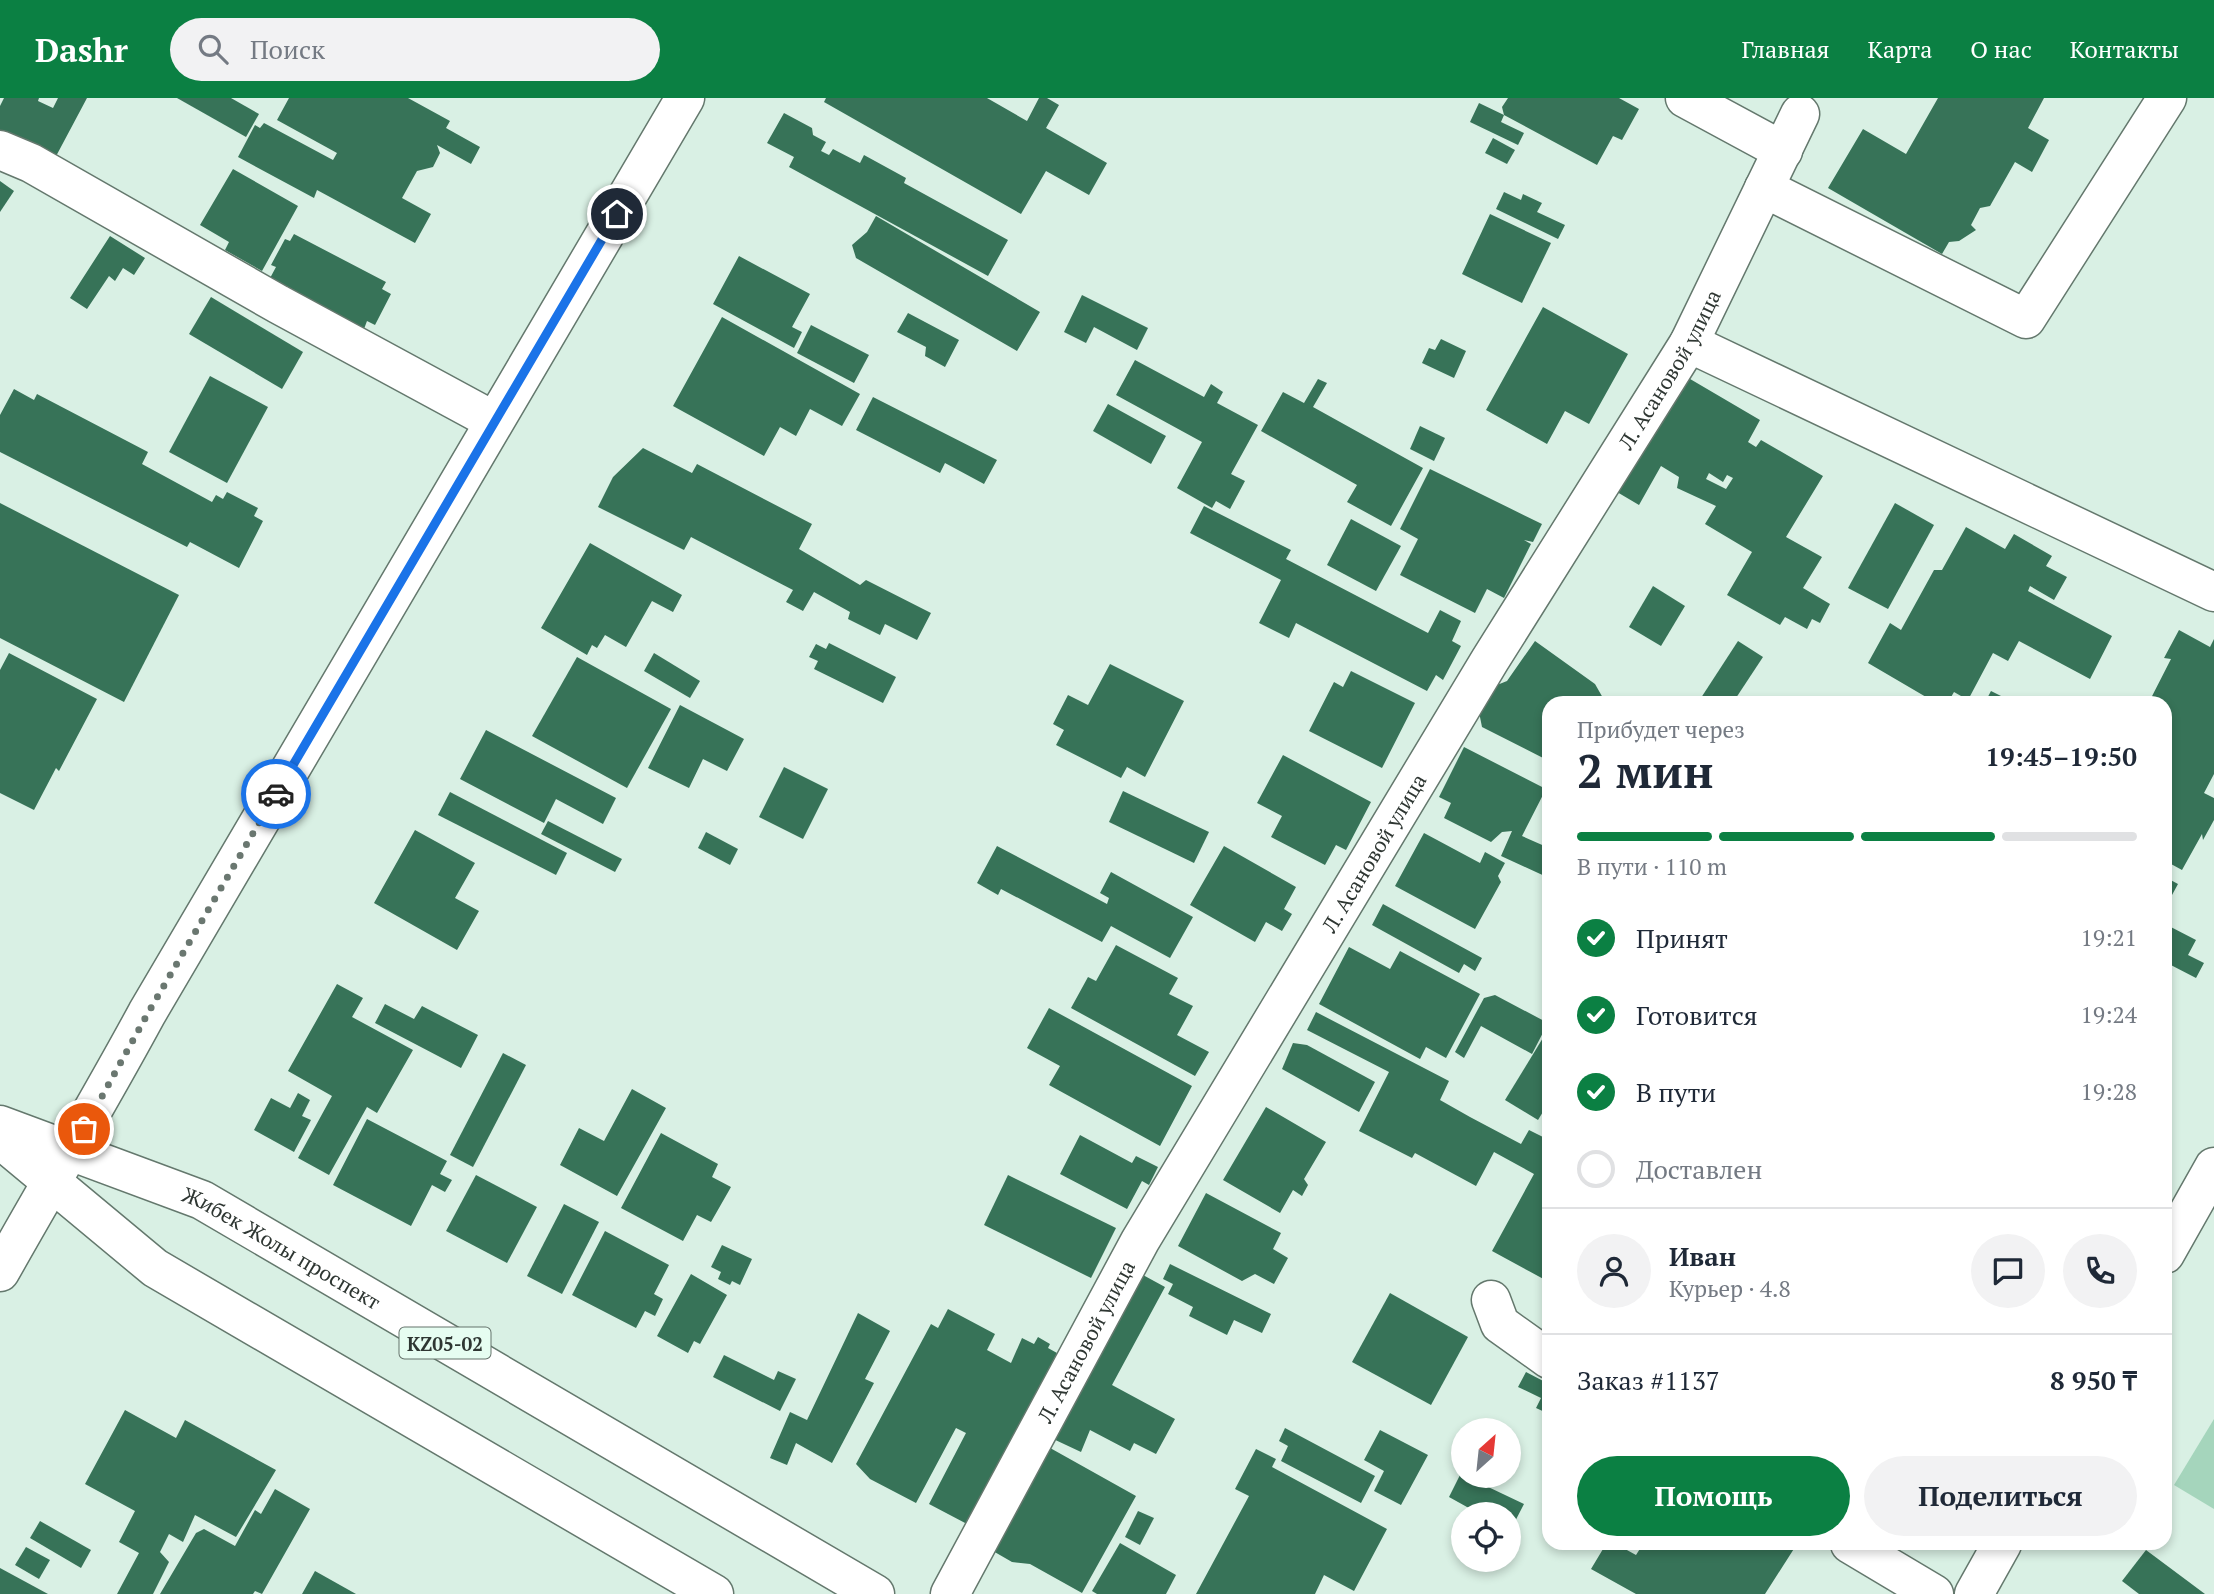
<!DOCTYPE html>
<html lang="ru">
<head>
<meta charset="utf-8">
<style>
	:root { --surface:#fff; --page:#f2f2f3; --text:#1f2937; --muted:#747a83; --line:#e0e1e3; --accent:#0b8043 }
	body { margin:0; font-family:"PT Serif",serif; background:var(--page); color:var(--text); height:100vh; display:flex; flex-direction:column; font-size:26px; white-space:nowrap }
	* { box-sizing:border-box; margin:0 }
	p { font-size:23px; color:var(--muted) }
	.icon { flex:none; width:38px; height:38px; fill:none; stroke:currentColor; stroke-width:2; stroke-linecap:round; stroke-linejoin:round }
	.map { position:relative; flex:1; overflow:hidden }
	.details { position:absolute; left:1542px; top:598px; width:630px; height:854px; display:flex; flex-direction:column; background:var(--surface); border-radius:21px; box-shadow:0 4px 10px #0003 }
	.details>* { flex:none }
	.needle { width:46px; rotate:27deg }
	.buttons { position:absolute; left:1451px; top:1320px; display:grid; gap:14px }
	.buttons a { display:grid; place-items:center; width:70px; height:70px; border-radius:50%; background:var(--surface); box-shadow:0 4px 10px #0003; font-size:35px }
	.pin { position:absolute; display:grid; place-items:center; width:60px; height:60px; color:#fff; margin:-30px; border:4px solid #fff; border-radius:50%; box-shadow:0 2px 7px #0007 }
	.courier { position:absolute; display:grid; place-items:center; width:70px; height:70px; margin:-35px; border:5px solid #1a73e8; border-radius:50%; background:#fff; color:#222; box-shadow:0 2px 9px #0007 }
	.headline em { font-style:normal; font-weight:600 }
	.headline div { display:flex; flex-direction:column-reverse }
	.headline { display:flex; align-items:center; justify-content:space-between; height:119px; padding:0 35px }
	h1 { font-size:46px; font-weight:600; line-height:52px }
	.bar { display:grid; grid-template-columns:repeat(4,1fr); gap:10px 7px; align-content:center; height:84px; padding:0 35px }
	.bar i { height:9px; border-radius:5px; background:var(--line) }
	.bar .active { background:var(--accent) }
	.bar p { grid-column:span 4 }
	.line { display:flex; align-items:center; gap:18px; padding:0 35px; border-top:2px solid var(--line) }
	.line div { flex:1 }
	.round { display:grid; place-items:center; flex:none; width:74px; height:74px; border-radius:37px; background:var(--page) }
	ol { padding:0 35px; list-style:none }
	li { display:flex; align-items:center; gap:21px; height:77px }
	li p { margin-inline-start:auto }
	li .icon { padding:7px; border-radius:50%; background:var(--accent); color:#fff; stroke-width:4 }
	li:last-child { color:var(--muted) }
	li i { width:38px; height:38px; border:4px solid var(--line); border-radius:50% }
	.primary-button { display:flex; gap:14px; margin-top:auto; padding:14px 35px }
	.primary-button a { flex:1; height:80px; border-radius:42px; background:var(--accent); color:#fff; font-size:28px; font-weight:600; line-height:80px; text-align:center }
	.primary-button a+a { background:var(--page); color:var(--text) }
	header { display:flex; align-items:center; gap:42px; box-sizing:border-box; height:98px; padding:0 35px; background:var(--accent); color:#fff }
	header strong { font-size:33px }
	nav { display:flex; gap:38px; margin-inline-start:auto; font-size:24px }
	.search { width:490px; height:63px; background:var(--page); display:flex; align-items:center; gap:18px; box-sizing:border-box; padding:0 24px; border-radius:38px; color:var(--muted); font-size:26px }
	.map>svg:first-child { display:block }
	.green { fill:#a5d5bc }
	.building { fill:#377358; fill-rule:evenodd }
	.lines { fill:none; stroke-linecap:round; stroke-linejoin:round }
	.minor-casing { stroke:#64786d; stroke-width:41 }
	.highway-casing { stroke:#64786d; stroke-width:41 }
	.minor { stroke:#fff; stroke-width:38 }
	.highway { stroke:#fff; stroke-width:38 }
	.done { stroke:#6a7770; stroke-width:7; stroke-dasharray:0 12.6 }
	.route { stroke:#1a73e8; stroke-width:9 }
	.labels { text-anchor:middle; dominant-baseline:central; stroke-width:7; stroke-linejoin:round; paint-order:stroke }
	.shield { fill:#e6fdf1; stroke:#65726b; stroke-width:2 }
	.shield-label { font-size:19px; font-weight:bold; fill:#2e3632 }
	.street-label { font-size:21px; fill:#2e3632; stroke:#e6fdf1 }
</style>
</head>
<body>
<header>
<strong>Dashr</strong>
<div class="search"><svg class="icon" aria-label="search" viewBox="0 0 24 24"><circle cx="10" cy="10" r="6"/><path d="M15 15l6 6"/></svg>Поиск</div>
<nav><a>Главная</a><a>Карта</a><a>О нас</a><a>Контакты</a></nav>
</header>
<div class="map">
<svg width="2214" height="1496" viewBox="0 0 2214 1496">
	<rect width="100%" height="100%" fill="#d9f0e4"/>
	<path class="green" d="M2214,1321V1411L2174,1387Z"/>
	<g class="building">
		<path d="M4,0H39L38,3L53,10L58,0H87L54,62L0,33V8Z"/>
		<path d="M177,0H231L259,16L246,39Z"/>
		<path d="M289,0H408L450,23L446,30L480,49L471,66L437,47L440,55L433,69L417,73L402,100L431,116L415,145L317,92L314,100L238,59L255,27L260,30L264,25L333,62L337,55L277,22Z"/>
		<path d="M826,0H987L1027,23L1039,0H1047L1059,7L1046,30L1107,65L1089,97L1046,73L1021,116L824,4Z"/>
		<path d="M1508,0H1619L1639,11L1622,42L1613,38L1597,67L1504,17L1502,9Z"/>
		<path d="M1938,0H2044L2028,30L2049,42L2032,74L2015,64L1990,108L1980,110L1971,127L1976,132L1959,143L1949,144L1942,156L1828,90L1863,31L1906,56Z"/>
		<path d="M1479,5L1504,17L1501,24L1524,35L1518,47L1470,24Z"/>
		<path d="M784,15L812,30L813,37L826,44L821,53L829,57L833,51L860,65L864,57L906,80L904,85L1008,142L988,178L789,69L794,59L767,45Z"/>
		<path d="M1493,40L1515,52L1507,66L1485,55Z"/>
		<path d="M233,71L298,108L262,173L225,152L229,144L200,127Z"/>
		<path d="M0,83L14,93L0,114Z"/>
		<path d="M1504,94L1521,102L1523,96L1542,105L1537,114L1565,127L1558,141L1496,111Z"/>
		<path d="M1490,116L1551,145L1522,205L1462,176Z"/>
		<path d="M876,118L1040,214L1017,253L856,160L852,147L867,134Z"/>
		<path d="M294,136L386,184L382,191L391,196L375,227L367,223L364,231L269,182L276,169L271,167L285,141L290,143Z"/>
		<path d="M110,138L145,160L134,177L123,170L115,183L109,178L87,211L70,200Z"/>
		<path d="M739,158L810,196L792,229L802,234L794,250L713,206Z"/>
		<path d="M1082,197L1148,230L1137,252L1094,229L1086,245L1064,234Z"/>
		<path d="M211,199L303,254L282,291L189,236Z"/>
		<path d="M1543,209L1628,256L1589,326L1565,313L1547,346L1486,312Z"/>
		<path d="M908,215L959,242L945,269L925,258L926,249L897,234Z"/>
		<path d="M722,219L860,296L842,328L810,311L796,338L780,329L764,358L673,308Z"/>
		<path d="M811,227L869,257L854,285L797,255Z"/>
		<path d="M1441,241L1466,253L1454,280L1422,265L1429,250L1435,252Z"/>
		<path d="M1135,262L1204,299L1211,286L1223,294L1217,305L1258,327L1231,376L1245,383L1230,411L1216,403L1212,410L1177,390L1202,344L1116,297Z"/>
		<path d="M210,278L268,309L227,385L169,354Z"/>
		<path d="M1685,278L1760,322L1748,344L1756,349L1761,342L1823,378L1786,439L1822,459L1803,490L1830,506L1820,525L1812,521L1807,531L1785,519L1780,527L1727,497L1752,454L1705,426L1716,408L1677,390L1679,379L1661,368L1639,407L1617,394ZM1709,375L1723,384L1727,377L1733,380L1726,391L1706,381Z"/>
		<path d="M1318,281L1327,285L1313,309L1423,370L1391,428L1347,404L1357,387L1261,333L1283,294L1304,305Z"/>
		<path d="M14,291L34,302L37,296L148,354L142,366L212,404L216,397L223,401L227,394L258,410L254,418L263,423L239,470L190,444L187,449L0,354V317Z"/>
		<path d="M873,299L997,362L984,386L945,365L940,375L856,332Z"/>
		<path d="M1108,306L1166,338L1151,366L1093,333Z"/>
		<path d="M1420,328L1445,340L1434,363L1410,351Z"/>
		<path d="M643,350L692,375L697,366L812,426L799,451L860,487L866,482L931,515L917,542L885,526L880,537L848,521L850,514L814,494L803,513L786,504L793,492L691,439L684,452L598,409L613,379Z"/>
		<path d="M1430,371L1542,426L1533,444L1524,442L1531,446L1504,500L1487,491L1475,515L1400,477L1418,441L1400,431Z"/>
		<path d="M0,405L179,497L124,604L0,540Z"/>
		<path d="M1895,405L1934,427L1888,511L1848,490Z"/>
		<path d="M1204,408L1291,452L1286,461L1428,535L1440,512L1461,523L1452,543L1461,548L1443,582L1436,577L1427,593L1296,525L1289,540L1259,525L1281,482L1190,435Z"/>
		<path d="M1351,421L1401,448L1376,493L1327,467Z"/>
		<path d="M1966,429L2005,451L2014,436L2052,458L2046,468L2067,479L2054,502L2030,488L2028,493L2112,538L2090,581L2019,543L2008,563L1993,555L1968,602L1954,594L1947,606H1938L1868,565L1890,525L1901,532L1934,472H1942Z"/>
		<path d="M590,445L682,497L673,514L652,503L626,549L605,537L597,550L592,547L587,557L541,530Z"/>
		<path d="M1653,488L1685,508L1661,548L1629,529Z"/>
		<path d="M2179,532L2210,549L2214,541V676L2204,695L2214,700V722L2203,742L2202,736L2182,772L2171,766L2165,779L2178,786L2172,797L2167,794L2165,799V606H2148L2171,561L2164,560Z"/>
		<path d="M1535,543L1595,586L1603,600L1613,606H1549V663L1482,629L1479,614L1492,589L1507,583Z"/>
		<path d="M1738,543L1763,559L1732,606H1697Z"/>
		<path d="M829,545L896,579L883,605L814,571L818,563L809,559L816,546L826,551Z"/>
		<path d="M9,555L97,601L59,673L56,670L34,712L0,695V572Z"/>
		<path d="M654,555L700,583L690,600L644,573Z"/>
		<path d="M577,559L671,611L627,690L532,638Z"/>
		<path d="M1110,566L1184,603L1145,679L1127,669L1121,680L1056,647L1064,632L1053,626L1068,597L1088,607Z"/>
		<path d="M1351,573L1415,605L1382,670L1309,633L1334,584L1343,589Z"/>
		<path d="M1991,593L2017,606H1984Z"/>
		<path d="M2049,599L2063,606H2047Z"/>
		<path d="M680,607L744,641L727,673L703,661L689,690L648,670Z"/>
		<path d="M486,632L616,700L603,726L556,701L544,725L460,681Z"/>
		<path d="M1464,649L1546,691L1522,738L1549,750V780L1501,758L1512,733L1502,734L1491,744L1444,720L1451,705L1439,699Z"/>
		<path d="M1283,657L1371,704L1346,752L1336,747L1325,767L1271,739L1282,718L1257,705Z"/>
		<path d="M784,669L828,691L803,741L759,719Z"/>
		<path d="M1123,693L1209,734L1194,765L1109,724Z"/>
		<path d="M450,694L567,755L556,777L438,717Z"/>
		<path d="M548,723L622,761L615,774L541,736Z"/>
		<path d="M415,732L475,765L455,800L479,813L457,852L374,805Z"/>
		<path d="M706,734L738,751L730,767L698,750Z"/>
		<path d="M1424,735L1480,765L1485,754L1505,765L1498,778L1501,784L1475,831L1395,788Z"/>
		<path d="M997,748L1107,806L1109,800L1100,795L1111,774L1193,819L1170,860L1111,828L1102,844L1001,791L998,797L977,785Z"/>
		<path d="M1224,748L1296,789L1284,811L1292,816L1282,833L1266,824L1255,844L1190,807Z"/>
		<path d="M1383,806L1482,860L1475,873L1464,866L1459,875L1372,827Z"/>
		<path d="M2165,826L2196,842L2188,857L2204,865L2196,880L2165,864Z"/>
		<path d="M1116,847L1178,880L1169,896L1193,908L1177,937L1209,954L1195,978L1071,910L1088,879L1096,883Z"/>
		<path d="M1349,849L1390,871L1400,853L1480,896L1446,960L1426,949L1420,961L1319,906Z"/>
		<path d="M337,886L363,900L352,919L413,952L377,1015L367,1009L329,1077L298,1060L332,998L288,973Z"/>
		<path d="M1495,897L1548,925L1532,956L1481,928L1464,960L1455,954L1484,900Z"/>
		<path d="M385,906L414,921L422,908L478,937L461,970L375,925Z"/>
		<path d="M1049,910L1192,988L1160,1048L1049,987L1060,968L1027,950Z"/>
		<path d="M1316,914L1449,983L1440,1002L1470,1019L1521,1046L1529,1032L1549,1042L1546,1055L1549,1056V1184L1492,1153L1534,1076L1494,1054L1476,1088L1415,1055L1412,1060L1359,1033L1389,974L1307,932Z"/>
		<path d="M1549,930V1004L1538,1022L1505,1002Z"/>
		<path d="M1293,945L1307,947L1375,984L1359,1014L1282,971Z"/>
		<path d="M503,955L526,967L473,1069L450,1057Z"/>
		<path d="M632,991L666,1010L617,1098L560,1067L579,1030L604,1043Z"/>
		<path d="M298,995L310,1002L302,1018L311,1022L294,1054L254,1032L271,1000L290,1010Z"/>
		<path d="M1266,1009L1326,1044L1304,1081L1308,1087L1302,1098L1293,1092L1280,1115L1223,1082Z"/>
		<path d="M367,1021L447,1063L440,1076L452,1082L445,1094L432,1087L411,1128L333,1087Z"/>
		<path d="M661,1035L718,1066L712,1079L731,1089L711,1124L697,1117L683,1143L621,1110Z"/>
		<path d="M1080,1037L1132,1065L1136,1058L1158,1069L1149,1087L1142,1083L1127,1111L1060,1076Z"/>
		<path d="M476,1077L537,1109L507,1165L446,1133Z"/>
		<path d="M1008,1077L1116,1130L1091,1180L984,1127Z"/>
		<path d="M1206,1095L1281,1135L1273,1151L1288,1160L1274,1186L1255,1176L1242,1183L1178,1148Z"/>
		<path d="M564,1106L599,1124L562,1196L527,1178Z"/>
		<path d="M605,1133L669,1167L654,1196L663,1201L655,1218L645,1213L636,1230L572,1197Z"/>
		<path d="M722,1147L752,1161L740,1187L732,1183L730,1187L718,1181L721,1174L711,1169Z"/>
		<path d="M1170,1166L1271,1216L1262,1235L1234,1222L1227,1237L1189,1218L1193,1209L1168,1196L1173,1186L1163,1181Z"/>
		<path d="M691,1176L727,1197L700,1246L694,1243L688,1255L657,1238Z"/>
		<path d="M1143,1177L1165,1189L1112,1287L1175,1321L1156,1356L1134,1345L1130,1353L1090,1332L1081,1354L1049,1339L1065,1304L1074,1306Z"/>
		<path d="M1390,1195L1468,1239L1431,1307L1352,1264Z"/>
		<path d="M948,1211L995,1236L987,1252L1011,1265L1022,1240L1034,1246L1038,1239L1050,1246L1048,1250L1057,1255L967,1426L929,1406L966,1335L956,1330L916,1405L870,1381L856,1366L931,1226L938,1230Z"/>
		<path d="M858,1215L890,1233L865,1281L874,1285L832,1365L796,1345L787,1367L770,1360L790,1314L807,1322Z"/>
		<path d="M724,1257L774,1282L778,1273L796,1281L780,1313L713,1279Z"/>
		<path d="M1526,1274L1549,1286V1316L1536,1310L1541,1300L1518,1289Z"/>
		<path d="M125,1312L176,1340L185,1322L276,1372L236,1439L195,1417L183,1444L169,1436L160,1454L169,1464L153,1496H117L139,1455L119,1444L135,1413L85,1386Z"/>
		<path d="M1285,1330L1375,1378L1361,1405L1281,1363L1288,1348L1279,1343Z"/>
		<path d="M1380,1332L1428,1357L1401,1407L1374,1393L1384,1373L1364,1362Z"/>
		<path d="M1043,1346L1136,1398L1082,1495L1030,1466L1012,1464L986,1449Z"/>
		<path d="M1256,1351L1276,1361L1272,1369L1387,1431L1354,1493L1324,1477L1315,1496H1196L1249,1398L1235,1391Z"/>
		<path d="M1463,1371V1377L1524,1406L1508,1437V1416H1475L1476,1414L1449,1399Z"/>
		<path d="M275,1391L310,1411L262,1496L255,1493L253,1496H160L196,1435L204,1431L235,1448L255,1412L261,1416Z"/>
		<path d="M1138,1413L1154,1420L1140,1447L1125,1439Z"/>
		<path d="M40,1423L91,1452L81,1470L30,1440Z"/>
		<path d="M1120,1445L1176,1477L1166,1496H1097L1092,1493Z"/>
		<path d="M1606,1446H1616L1636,1457L1643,1446H1797L1765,1496H1636L1591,1471Z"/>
		<path d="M26,1449L50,1462L39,1481L15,1467Z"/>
		<path d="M2146,1452L2205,1496H2139L2122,1483Z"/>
		<path d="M0,1470L48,1496H0Z"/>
		<path d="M315,1473L356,1496H302Z"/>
	</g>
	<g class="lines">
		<g class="minor-casing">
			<g id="minor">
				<path d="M1685,0L1783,53"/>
				<path d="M0,52L31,65L278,206L494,323"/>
				<path d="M1764,90L2026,221L2167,0"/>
				<path d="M1689,245L2214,494"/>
				<path d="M2165,1156L2214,1069"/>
				<path d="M0,1174C49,1087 100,1002 147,915L685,0"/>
				<path d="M1491,1202L1500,1226L1549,1261"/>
				<path d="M1850,1446L1934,1496"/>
				<path id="s1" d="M950,1496L1140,1143L1490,562L1689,245L1800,16"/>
				<path d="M1974,1496L2002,1446"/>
			</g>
		</g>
		<g class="highway-casing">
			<g id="highway">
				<path id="s2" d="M0,1027L202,1102L875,1496"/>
				<path d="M0,1041L155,1170L714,1496"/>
			</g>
		</g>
		<use href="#minor" class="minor"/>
		<use href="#highway" class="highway"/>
	</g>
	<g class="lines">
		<path class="done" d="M84,1031L148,915L276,696"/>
		<path class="route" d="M276,696L617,116"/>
	</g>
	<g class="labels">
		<rect class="shield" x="399.5" y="1229.5" width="91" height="31" rx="5"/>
		<g class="shield-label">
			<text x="445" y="1245">KZ05-02</text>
		</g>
		<g class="street-label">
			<text stroke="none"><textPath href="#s1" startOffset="1421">Л. Асановой улица</textPath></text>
			<text stroke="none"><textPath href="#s1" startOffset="854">Л. Асановой улица</textPath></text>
			<text stroke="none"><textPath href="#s2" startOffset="308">Жибек Жолы проспект</textPath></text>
			<text stroke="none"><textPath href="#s1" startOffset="287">Л. Асановой улица</textPath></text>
		</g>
	</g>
</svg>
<div class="buttons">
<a><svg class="needle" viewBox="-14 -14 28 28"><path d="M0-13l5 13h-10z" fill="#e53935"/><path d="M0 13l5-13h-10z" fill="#747a83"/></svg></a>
<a><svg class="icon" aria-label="locate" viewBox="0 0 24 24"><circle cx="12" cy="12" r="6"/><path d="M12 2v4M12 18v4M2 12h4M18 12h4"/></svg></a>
</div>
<div class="pin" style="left:84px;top:1031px;background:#ea580c"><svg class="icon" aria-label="bag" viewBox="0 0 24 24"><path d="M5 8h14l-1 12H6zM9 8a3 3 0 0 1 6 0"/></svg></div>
<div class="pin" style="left:617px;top:116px;background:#1f2937"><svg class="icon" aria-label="home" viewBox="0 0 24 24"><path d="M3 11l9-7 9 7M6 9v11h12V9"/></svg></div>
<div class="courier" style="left:276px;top:696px"><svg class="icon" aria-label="car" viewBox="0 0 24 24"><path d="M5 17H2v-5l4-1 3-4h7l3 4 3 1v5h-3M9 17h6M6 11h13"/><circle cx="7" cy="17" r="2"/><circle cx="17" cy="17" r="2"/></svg></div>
<section class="details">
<div class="headline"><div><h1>2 мин</h1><p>Прибудет через</p></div><em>19:45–19:50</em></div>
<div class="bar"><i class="active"></i><i class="active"></i><i class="active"></i><i></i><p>В пути · 110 m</p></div>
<ol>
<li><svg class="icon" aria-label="check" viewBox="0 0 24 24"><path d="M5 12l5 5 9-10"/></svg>Принят<p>19:21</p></li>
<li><svg class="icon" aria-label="check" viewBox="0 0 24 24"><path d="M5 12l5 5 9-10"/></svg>Готовится<p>19:24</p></li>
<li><svg class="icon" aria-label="check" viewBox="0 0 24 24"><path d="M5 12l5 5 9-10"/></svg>В пути<p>19:28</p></li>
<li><i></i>Доставлен</li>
</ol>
<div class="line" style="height:126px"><a class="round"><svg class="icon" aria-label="person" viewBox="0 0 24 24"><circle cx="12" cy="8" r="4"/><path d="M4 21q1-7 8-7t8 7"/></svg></a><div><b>Иван</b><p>Курьер · 4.8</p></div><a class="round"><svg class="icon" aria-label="chat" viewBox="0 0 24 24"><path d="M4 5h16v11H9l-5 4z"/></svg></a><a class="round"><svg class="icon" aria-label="phone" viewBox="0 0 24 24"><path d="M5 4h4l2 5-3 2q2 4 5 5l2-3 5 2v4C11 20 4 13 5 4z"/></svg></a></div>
<div class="line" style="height:91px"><div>Заказ #1137</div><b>8 950 ₸</b></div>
<div class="primary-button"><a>Помощь</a><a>Поделиться</a></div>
</section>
</div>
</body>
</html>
